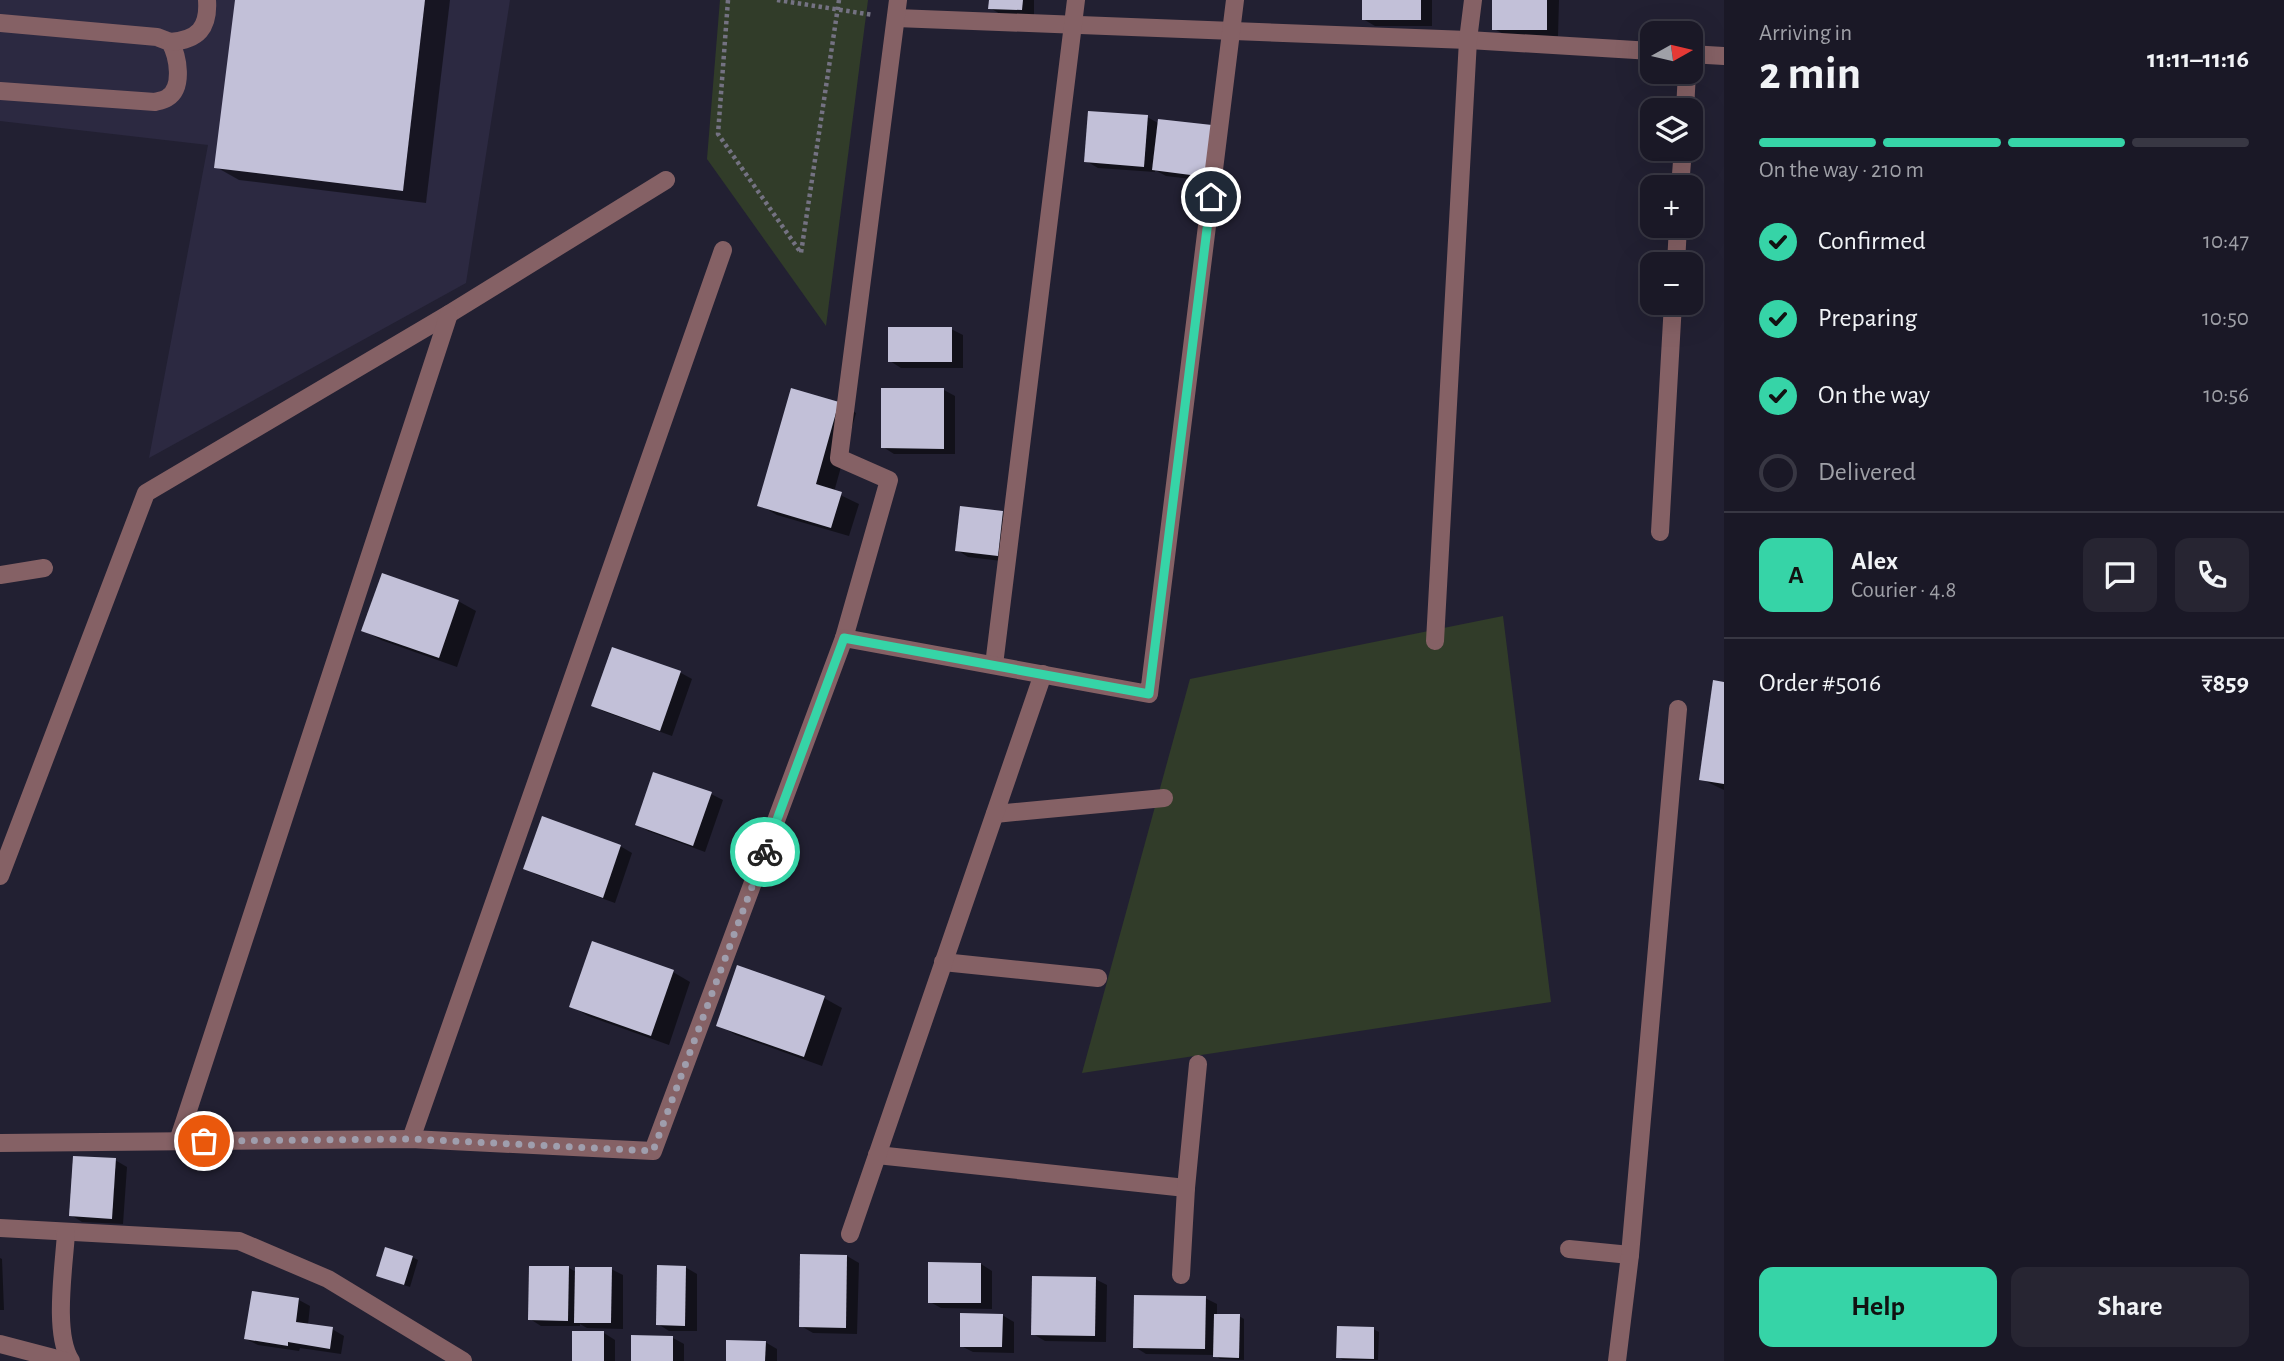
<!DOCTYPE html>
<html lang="en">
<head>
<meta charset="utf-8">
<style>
	:root { --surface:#1a1826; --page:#272532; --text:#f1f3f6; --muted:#9fa0a7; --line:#383743; --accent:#36d4a7 }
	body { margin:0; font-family:"Alegreya Sans",sans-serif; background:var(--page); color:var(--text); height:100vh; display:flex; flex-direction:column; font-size:26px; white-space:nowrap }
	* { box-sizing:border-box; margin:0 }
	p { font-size:23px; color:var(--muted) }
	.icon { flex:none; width:38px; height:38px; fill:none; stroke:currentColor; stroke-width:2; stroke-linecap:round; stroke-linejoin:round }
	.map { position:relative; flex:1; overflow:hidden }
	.drawer { display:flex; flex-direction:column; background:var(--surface); width:560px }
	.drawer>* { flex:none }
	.needle { width:46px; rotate:82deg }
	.controls { position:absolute; left:1640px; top:21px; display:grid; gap:14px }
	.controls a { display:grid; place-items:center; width:63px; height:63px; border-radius:14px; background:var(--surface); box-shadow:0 7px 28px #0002,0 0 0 2px var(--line); font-size:35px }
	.pin { position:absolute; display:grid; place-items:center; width:60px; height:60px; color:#fff; margin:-30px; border:4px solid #fff; border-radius:50%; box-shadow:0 2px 7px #0007 }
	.courier { position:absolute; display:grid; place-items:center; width:70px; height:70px; margin:-35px; border:5px solid #36d4a7; border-radius:50%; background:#fff; color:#222; box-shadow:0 2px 9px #0007 }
	.headline em { font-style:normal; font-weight:700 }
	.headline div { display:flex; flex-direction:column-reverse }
	.headline { display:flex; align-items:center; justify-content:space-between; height:119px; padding:0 35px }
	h1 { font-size:46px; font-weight:700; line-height:52px }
	.bar { display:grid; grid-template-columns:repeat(4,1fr); gap:10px 7px; align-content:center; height:84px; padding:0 35px }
	.bar i { height:9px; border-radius:5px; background:var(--line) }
	.bar .on { background:var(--accent) }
	.bar p { grid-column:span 4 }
	.line { display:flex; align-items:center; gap:18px; padding:0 35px; border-top:2px solid var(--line) }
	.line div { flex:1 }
	.round { display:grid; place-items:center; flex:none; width:74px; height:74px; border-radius:14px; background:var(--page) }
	ol { padding:0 35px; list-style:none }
	li { display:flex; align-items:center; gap:21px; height:77px }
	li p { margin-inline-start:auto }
	li .icon { padding:7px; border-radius:50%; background:var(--accent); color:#111; stroke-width:4 }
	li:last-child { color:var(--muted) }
	li i { width:38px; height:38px; border:4px solid var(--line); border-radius:50% }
	.primary-button { display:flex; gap:14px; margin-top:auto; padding:14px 35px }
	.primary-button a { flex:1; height:80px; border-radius:14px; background:var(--accent); color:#111; font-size:28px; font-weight:700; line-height:80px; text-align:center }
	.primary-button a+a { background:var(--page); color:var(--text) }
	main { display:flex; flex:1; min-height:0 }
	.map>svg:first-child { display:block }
	.built { fill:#2c2941 }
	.green { fill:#313c29 }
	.shadow { fill:#0007 }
	.building { fill:#c2c0d8 }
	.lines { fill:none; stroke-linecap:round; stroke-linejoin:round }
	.path { stroke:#747282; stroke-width:4.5; stroke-dasharray:3.5 3.5; stroke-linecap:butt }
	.minor { stroke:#856165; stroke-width:18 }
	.done { stroke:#9f9ead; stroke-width:7; stroke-dasharray:0 12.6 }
	.route { stroke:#36d4a7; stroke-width:9 }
</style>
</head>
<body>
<main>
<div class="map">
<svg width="1724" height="1361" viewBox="0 0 1724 1361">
	<rect width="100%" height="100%" fill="#222032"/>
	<path class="built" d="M0,0H510L466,283L149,458L208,145L0,121Z"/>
	<g class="green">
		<path d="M720,0H868L826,326L707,159Z"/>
		<path d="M1503,616L1551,1002L1082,1073L1190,679Z"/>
	</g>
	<g class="shadow">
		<path d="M236,0H450L426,203L239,180L216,167Z"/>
		<path d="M991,0H1034V16L1002,15L990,8Z"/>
		<path d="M1363,0H1432V26H1375L1363,19Z"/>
		<path d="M1494,0H1559L1558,36L1506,35L1494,29Z"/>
		<path d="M1147,117L1160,124L1217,182L1166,176L1155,170V172L1098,168L1086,161Z"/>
		<path d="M951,329L963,335V368H901L890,361Z"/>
		<path d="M944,390L955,396V454H894L883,447Z"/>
		<path d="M838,403L856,413L834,492L859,504L849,536L777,515L760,505Z"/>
		<path d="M962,508L1003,513L1014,520L1010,562L968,557L957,550Z"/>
		<path d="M458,601L476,611L457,667L381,640L363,630Z"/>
		<path d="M613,649L681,673L692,679L672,736L605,712L593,706Z"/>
		<path d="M1724,684V790L1701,779Z"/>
		<path d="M711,794L723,800L705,852L648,831L637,824Z"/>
		<path d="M620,846L632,853L615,903L537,875L525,868Z"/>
		<path d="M673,972L690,982L669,1045L588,1016L571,1006Z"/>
		<path d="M824,998L842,1008L822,1066L736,1035L718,1025Z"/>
		<path d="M115,1160L127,1167L123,1224L82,1222L71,1215Z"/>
		<path d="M847,1256L859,1263L857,1334L813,1333L801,1326Z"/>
		<path d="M412,1257L418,1260L410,1287L378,1276Z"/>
		<path d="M0,1258L2,1259L4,1310H0Z"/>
		<path d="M981,1264L992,1271V1309L941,1308L930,1302Z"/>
		<path d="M685,1267L697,1274V1331H669L658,1324Z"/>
		<path d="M569,1268L576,1272L611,1269L623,1275V1329L587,1328L580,1324V1326H541L530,1319Z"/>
		<path d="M1095,1279L1107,1285L1106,1342L1045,1341L1033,1334Z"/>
		<path d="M253,1293L299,1300L310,1306L308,1325L332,1329L344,1336L341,1354L300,1348L299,1351L258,1345L246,1339Z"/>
		<path d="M1205,1298L1217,1304V1316H1239L1244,1319V1360L1220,1359L1215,1355L1146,1354L1135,1347Z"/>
		<path d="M1002,1315L1014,1322V1353L973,1352L961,1346Z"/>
		<path d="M1373,1329L1379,1332L1378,1360H1343L1338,1357Z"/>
		<path d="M604,1333L615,1340V1361H573Z"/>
		<path d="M673,1338L684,1344V1361H632Z"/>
		<path d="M765,1342L777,1349V1361H728Z"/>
	</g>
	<g class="building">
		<path d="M235,0H425L403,191L214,168Z"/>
		<path d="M989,0H1023L1022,10L988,9Z"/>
		<rect x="1362" y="0" width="59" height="20"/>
		<rect x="1492" y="0" width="55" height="30"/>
		<path d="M1088,111L1148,115L1144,167L1084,162Z"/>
		<path d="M1158,119L1212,125L1206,177L1152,170Z"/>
		<rect x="888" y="327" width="64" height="35"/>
		<path d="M791,388L839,402L816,484L842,492L831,528L757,506Z"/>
		<path d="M881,388H944V449L881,448Z"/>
		<path d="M960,506L1003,511L998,556L955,551Z"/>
		<path d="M382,573L459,600L439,658L361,631Z"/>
		<path d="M612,647L681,671L660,731L591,706Z"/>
		<path d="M1713,680L1724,682V784L1699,780Z"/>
		<path d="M653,772L712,792L693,846L635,825Z"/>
		<path d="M542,816L621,845L603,898L523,869Z"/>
		<path d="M592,941L674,970L651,1036L569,1007Z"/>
		<path d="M737,965L825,996L804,1057L716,1026Z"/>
		<path d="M73,1156L116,1158L112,1219L69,1216Z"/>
		<path d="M385,1247L413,1256L404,1285L376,1276Z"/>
		<path d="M800,1254L847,1255L846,1328L799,1327Z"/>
		<path d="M928,1262L981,1263V1303H928Z"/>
		<path d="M657,1265L686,1266L685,1326L656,1325Z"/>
		<path d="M529,1266H569L568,1321L528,1320Z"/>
		<path d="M575,1267H612L611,1323H574Z"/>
		<path d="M1032,1276L1096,1277L1095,1336L1031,1335Z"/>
		<path d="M252,1291L299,1298L296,1322L333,1327L330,1349L288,1342V1346L244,1339Z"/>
		<path d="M1134,1295L1206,1296L1205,1349L1133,1348Z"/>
		<path d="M960,1313L1003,1314L1002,1347H960Z"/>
		<path d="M1214,1314H1240L1239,1358L1213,1357Z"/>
		<path d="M1337,1326L1374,1327V1359L1336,1358Z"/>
		<rect x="572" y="1331" width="32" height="30"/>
		<path d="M631,1335L673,1336V1361H631Z"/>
		<path d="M726,1340L766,1341L765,1361H726Z"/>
	</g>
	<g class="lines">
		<g class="path">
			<path d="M728,0L718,134L801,253L839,0"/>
			<path d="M777,0L873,15"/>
		</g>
		<g class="minor">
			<path d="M896,18L1468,40L1652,51"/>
			<path d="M0,23L157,37L170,42C178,56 184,88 167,98C164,100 159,101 155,102L0,91"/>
			<path d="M170,42C198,40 209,28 207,0"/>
			<path d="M1690,54L1724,56"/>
			<path d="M1685,110L1687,72"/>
			<path d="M1680,187L1683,149"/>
			<path d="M1676,264L1678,226"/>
			<path d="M1660,532L1673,303"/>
			<path d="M0,575L44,568"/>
			<path d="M844,638L889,480L839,458L898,0"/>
			<path d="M1435,641L1468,40L1473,0"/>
			<path d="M994,665L1076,0"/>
			<path d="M995,814L1164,798"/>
			<path d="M0,876L146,493L449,314L666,180"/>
			<path d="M943,962L1098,978"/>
			<path d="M411,1139L723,250"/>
			<path d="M178,1141L449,314"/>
			<path d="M0,1143L411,1139L653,1151L844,638L1149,694L1235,0"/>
			<path d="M877,1155L1186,1188"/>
			<path d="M0,1228L239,1241L328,1279L463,1361"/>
			<path d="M66,1233C64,1267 53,1334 71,1361"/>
			<path d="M850,1234L1043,674"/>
			<path d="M1569,1249L1630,1255"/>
			<path d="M1181,1275L1186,1188L1198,1064"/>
			<path d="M0,1344L65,1361"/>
			<path d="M1617,1361L1630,1255L1678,709"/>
		</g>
	</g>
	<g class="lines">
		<path class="done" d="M204,1141L411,1139L653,1151L765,852"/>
		<path class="route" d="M765,852L844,638L1149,694L1211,197"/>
	</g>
</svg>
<div class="controls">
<a><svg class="needle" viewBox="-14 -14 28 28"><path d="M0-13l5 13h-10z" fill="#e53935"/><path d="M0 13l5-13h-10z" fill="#9fa0a7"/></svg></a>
<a><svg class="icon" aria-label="layers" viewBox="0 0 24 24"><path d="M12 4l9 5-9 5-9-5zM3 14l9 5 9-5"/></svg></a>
<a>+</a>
<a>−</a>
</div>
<div class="pin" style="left:204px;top:1141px;background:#ea580c"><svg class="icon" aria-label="bag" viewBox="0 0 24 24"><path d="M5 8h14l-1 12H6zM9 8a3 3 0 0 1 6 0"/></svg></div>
<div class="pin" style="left:1211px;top:197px;background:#1f2937"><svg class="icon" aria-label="home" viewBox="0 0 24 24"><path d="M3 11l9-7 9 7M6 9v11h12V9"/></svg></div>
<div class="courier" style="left:765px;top:852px"><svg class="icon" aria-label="bike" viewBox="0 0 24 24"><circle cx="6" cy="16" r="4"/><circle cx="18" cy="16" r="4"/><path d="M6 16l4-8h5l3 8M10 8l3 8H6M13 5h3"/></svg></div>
</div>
<section class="drawer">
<div class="headline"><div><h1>2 min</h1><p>Arriving in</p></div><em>11:11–11:16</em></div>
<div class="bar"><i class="on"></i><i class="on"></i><i class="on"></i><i></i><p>On the way · 210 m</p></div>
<ol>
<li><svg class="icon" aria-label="check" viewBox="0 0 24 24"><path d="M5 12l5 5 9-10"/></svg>Confirmed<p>10:47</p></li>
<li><svg class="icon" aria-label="check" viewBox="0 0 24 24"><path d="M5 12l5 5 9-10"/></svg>Preparing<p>10:50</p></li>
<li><svg class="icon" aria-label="check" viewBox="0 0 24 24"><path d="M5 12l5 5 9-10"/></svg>On the way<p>10:56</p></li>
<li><i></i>Delivered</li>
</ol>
<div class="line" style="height:126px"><b class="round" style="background:var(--accent);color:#111">A</b><div><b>Alex</b><p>Courier · 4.8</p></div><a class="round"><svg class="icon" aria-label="chat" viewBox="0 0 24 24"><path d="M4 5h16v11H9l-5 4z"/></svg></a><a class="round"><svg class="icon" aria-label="phone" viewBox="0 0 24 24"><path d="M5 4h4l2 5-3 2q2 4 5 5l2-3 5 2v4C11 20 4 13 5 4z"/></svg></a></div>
<div class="line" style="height:91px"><div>Order #5016</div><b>₹859</b></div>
<div class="primary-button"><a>Help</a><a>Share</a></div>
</section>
</main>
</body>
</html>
